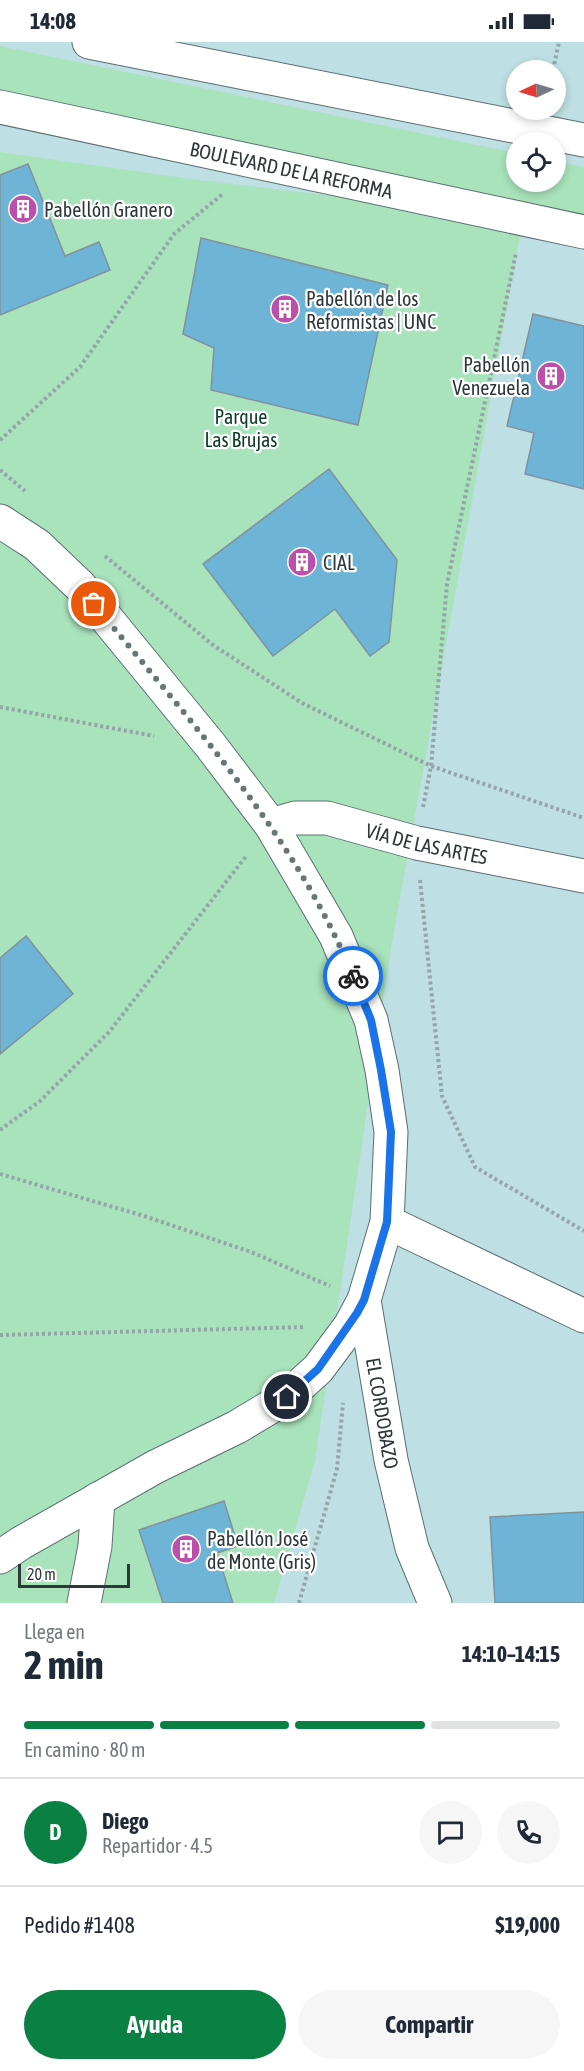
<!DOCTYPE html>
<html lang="es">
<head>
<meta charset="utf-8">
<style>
	:root { --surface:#fff; --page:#f6f6f7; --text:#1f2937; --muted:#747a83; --line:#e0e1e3; --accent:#0b8043 }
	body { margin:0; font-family:"Asap Condensed",sans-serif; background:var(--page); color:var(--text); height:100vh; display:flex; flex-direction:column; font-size:22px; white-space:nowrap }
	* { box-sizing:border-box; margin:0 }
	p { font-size:20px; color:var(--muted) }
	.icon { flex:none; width:33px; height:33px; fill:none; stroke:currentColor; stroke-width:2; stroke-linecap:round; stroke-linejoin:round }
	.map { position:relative; height:1561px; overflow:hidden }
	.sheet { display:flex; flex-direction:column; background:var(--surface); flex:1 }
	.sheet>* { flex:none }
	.needle { width:39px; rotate:266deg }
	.tools { position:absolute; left:506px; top:18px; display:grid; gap:12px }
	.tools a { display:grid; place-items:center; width:60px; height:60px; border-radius:50%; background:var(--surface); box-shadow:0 3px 9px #0003; font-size:30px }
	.scale { position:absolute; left:18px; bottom:15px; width:112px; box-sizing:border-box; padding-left:6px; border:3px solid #2f3839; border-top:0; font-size:16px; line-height:21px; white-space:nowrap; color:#2f3839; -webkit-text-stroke:4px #fff; paint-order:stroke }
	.pin { position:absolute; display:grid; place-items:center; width:51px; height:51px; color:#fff; margin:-26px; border:3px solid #fff; border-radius:50%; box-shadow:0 2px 6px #0007 }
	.courier { position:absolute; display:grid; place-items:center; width:60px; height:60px; margin:-30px; border:4px solid #1a73e8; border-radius:50%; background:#fff; color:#222; box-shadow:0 2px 8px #0007 }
	.headline em { font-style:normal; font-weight:700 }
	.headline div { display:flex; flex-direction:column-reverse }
	.headline { display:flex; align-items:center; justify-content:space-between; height:102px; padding:0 24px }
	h1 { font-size:39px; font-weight:700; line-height:45px }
	.bar { display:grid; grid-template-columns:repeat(4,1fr); gap:9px 6px; align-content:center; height:72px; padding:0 24px }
	.bar i { height:8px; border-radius:4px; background:var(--line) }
	.bar .selected { background:var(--accent) }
	.bar p { grid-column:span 4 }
	.line { display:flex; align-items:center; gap:15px; padding:0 24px; border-top:2px solid var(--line) }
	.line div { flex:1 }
	.round { display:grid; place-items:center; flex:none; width:63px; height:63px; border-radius:32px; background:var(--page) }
	.button { display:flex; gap:12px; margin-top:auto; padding:12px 24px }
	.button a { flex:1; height:69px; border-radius:36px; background:var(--accent); color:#fff; font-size:24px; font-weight:700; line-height:69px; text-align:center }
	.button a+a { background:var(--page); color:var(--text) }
	.status { display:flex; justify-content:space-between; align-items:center; height:42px; padding:0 30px; background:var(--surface); direction:ltr }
	.status svg { height:16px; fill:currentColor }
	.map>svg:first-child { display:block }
	.built { fill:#bedfe3; fill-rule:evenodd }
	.green { fill:#a9e3bc }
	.building { fill:#6eb4d7; stroke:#81929c; stroke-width:1.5 }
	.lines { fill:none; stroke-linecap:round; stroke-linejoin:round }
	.minor-casing { stroke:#5a6f71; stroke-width:35 }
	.path { stroke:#93a5a7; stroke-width:4; stroke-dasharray:3 3; stroke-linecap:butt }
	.minor { stroke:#fff; stroke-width:33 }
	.done { stroke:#687678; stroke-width:6; stroke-dasharray:0 10.8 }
	.route { stroke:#1a73e8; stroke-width:8 }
	.labels { text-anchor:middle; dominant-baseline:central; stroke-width:4.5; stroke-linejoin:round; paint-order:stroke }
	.street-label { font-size:20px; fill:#2f3839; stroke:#fff }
	.poi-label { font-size:20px; fill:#2f3839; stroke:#fff; text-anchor:start }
	.park-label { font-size:20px; fill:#0d3e23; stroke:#fff }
</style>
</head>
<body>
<div class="status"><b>14:08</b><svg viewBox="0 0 49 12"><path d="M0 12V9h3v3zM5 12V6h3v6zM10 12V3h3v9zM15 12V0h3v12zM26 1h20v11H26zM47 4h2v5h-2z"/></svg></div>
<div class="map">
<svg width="584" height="1561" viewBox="0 0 584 1561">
	<rect width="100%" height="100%" fill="#d2e9ec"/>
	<path class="built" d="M0,0H584V1561H0ZM516,28H555V68H516ZM516,100H555V140H516Z"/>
	<g class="green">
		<path d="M0,4L516,111V140H555V119L584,125V175L0,54Z"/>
		<path d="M0,110L199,138L523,177L391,906L315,1419L274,1561H0Z"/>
	</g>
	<g class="building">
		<path d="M28,122L65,214L99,200L110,228L0,273V133Z"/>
		<path d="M201,196L388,243L358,383L211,348L214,306L183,292Z"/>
		<path d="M533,272L584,284V447L525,432L534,391L507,384Z"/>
		<path d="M329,427L397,518L389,600L370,614L335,567L273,614L203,522Z"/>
		<path d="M26,894L73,952L0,1012V916Z"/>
		<path d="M224,1459L238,1504L217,1511L233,1561H163L139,1488Z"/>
		<path d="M584,1470V1561H495L490,1475Z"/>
	</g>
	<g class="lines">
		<g class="minor-casing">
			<g id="minor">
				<path d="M89,0L584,98"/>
				<path id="s1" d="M0,65L584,190"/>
				<path id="s2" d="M0,479L37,503L80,544L211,704L271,783L336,894L371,978L382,1028L391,1090L387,1180L364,1258L391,1418L412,1506L435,1561"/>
				<path id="s3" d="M271,783L295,776H327L417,801L584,834"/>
				<path d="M387,1180L584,1274"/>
				<path d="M0,1515L21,1501L155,1425L237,1385L287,1355L318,1327L350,1284L364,1258"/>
				<path d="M84,1561L95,1504L98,1457"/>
			</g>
		</g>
		<g class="path">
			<path d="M553,28L559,0"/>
			<path d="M0,398L80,325L174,192L224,151"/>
			<path d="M0,428L25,449"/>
			<path d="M105,514L213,603L302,661L431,724L584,776"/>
			<path d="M0,665L154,694"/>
			<path d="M423,765L431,724L447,542L516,211"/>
			<path d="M420,838L442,1054L475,1125L584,1189"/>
			<path d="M0,1088L40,1059L109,990L247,813"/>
			<path d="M0,1132L141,1173L251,1210L330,1244"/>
			<path d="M0,1293L305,1285"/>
			<path d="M299,1561L337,1427L343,1361"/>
		</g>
		<use href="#minor" class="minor"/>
	</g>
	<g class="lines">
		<path class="done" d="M94,562C190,679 295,793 353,934"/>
		<path class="route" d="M287,1355L318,1327L357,1271L364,1258L387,1180L391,1090L381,1028L371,978L353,934"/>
	</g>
	<defs>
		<g id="building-disc" transform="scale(1.5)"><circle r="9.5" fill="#bc4eac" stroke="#fff"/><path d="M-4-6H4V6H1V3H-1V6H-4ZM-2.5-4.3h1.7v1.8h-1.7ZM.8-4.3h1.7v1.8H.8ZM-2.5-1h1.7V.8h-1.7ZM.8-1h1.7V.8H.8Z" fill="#fff"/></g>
	</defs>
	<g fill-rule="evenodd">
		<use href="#building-disc" x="23" y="167"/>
		<use href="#building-disc" x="285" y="267"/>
		<use href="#building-disc" x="551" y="334"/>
		<use href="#building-disc" x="302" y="520"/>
		<use href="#building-disc" x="186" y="1507"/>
	</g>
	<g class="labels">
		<g class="street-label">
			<text stroke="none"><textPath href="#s1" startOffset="298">BOULEVARD DE LA REFORMA</textPath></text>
			<text stroke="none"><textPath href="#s3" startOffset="160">VÍA DE LAS ARTES</textPath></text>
			<text stroke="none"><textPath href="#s2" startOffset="1029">EL CORDOBAZO</textPath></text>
		</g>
		<g class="poi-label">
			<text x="44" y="167">Pabellón Granero</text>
			<text x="306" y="256">Pabellón de los<tspan x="306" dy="23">Reformistas | UNC</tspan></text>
			<text x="530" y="322" text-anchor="end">Pabellón<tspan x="530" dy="23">Venezuela</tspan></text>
			<text x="323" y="520">CIAL</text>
			<text x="207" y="1496">Pabellón José<tspan x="207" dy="23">de Monte (Gris)</tspan></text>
		</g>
		<g class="park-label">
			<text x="241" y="374">Parque<tspan x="241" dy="23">Las Brujas</tspan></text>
		</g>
	</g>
</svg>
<div class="tools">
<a><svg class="needle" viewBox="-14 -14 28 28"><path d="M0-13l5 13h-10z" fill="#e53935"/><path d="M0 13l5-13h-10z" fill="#747a83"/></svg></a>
<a><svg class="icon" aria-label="locate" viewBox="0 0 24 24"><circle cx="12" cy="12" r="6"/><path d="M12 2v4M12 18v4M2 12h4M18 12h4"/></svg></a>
</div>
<div class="scale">20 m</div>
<div class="pin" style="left:94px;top:562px;background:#ea580c"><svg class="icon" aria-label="bag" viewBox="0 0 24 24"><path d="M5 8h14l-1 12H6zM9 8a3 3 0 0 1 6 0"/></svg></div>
<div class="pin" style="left:287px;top:1355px;background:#1f2937"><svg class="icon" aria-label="home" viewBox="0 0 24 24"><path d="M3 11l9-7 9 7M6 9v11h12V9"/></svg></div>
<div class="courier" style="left:353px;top:934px"><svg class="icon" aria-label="bike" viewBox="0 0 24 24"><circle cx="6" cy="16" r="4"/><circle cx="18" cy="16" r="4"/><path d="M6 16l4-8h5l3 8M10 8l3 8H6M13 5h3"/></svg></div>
</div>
<section class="sheet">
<div class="headline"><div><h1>2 min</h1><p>Llega en</p></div><em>14:10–14:15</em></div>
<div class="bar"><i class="selected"></i><i class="selected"></i><i class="selected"></i><i></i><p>En camino · 80 m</p></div>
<div class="line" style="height:108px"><b class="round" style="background:var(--accent);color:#fff">D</b><div><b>Diego</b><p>Repartidor · 4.5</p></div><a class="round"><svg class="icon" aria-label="chat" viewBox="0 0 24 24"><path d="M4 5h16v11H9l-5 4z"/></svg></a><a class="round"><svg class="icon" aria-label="phone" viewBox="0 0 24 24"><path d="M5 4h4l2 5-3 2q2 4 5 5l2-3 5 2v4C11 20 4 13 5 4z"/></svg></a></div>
<div class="line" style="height:78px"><div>Pedido #1408</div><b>$19,000</b></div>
<div class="button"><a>Ayuda</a><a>Compartir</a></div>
</section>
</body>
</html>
